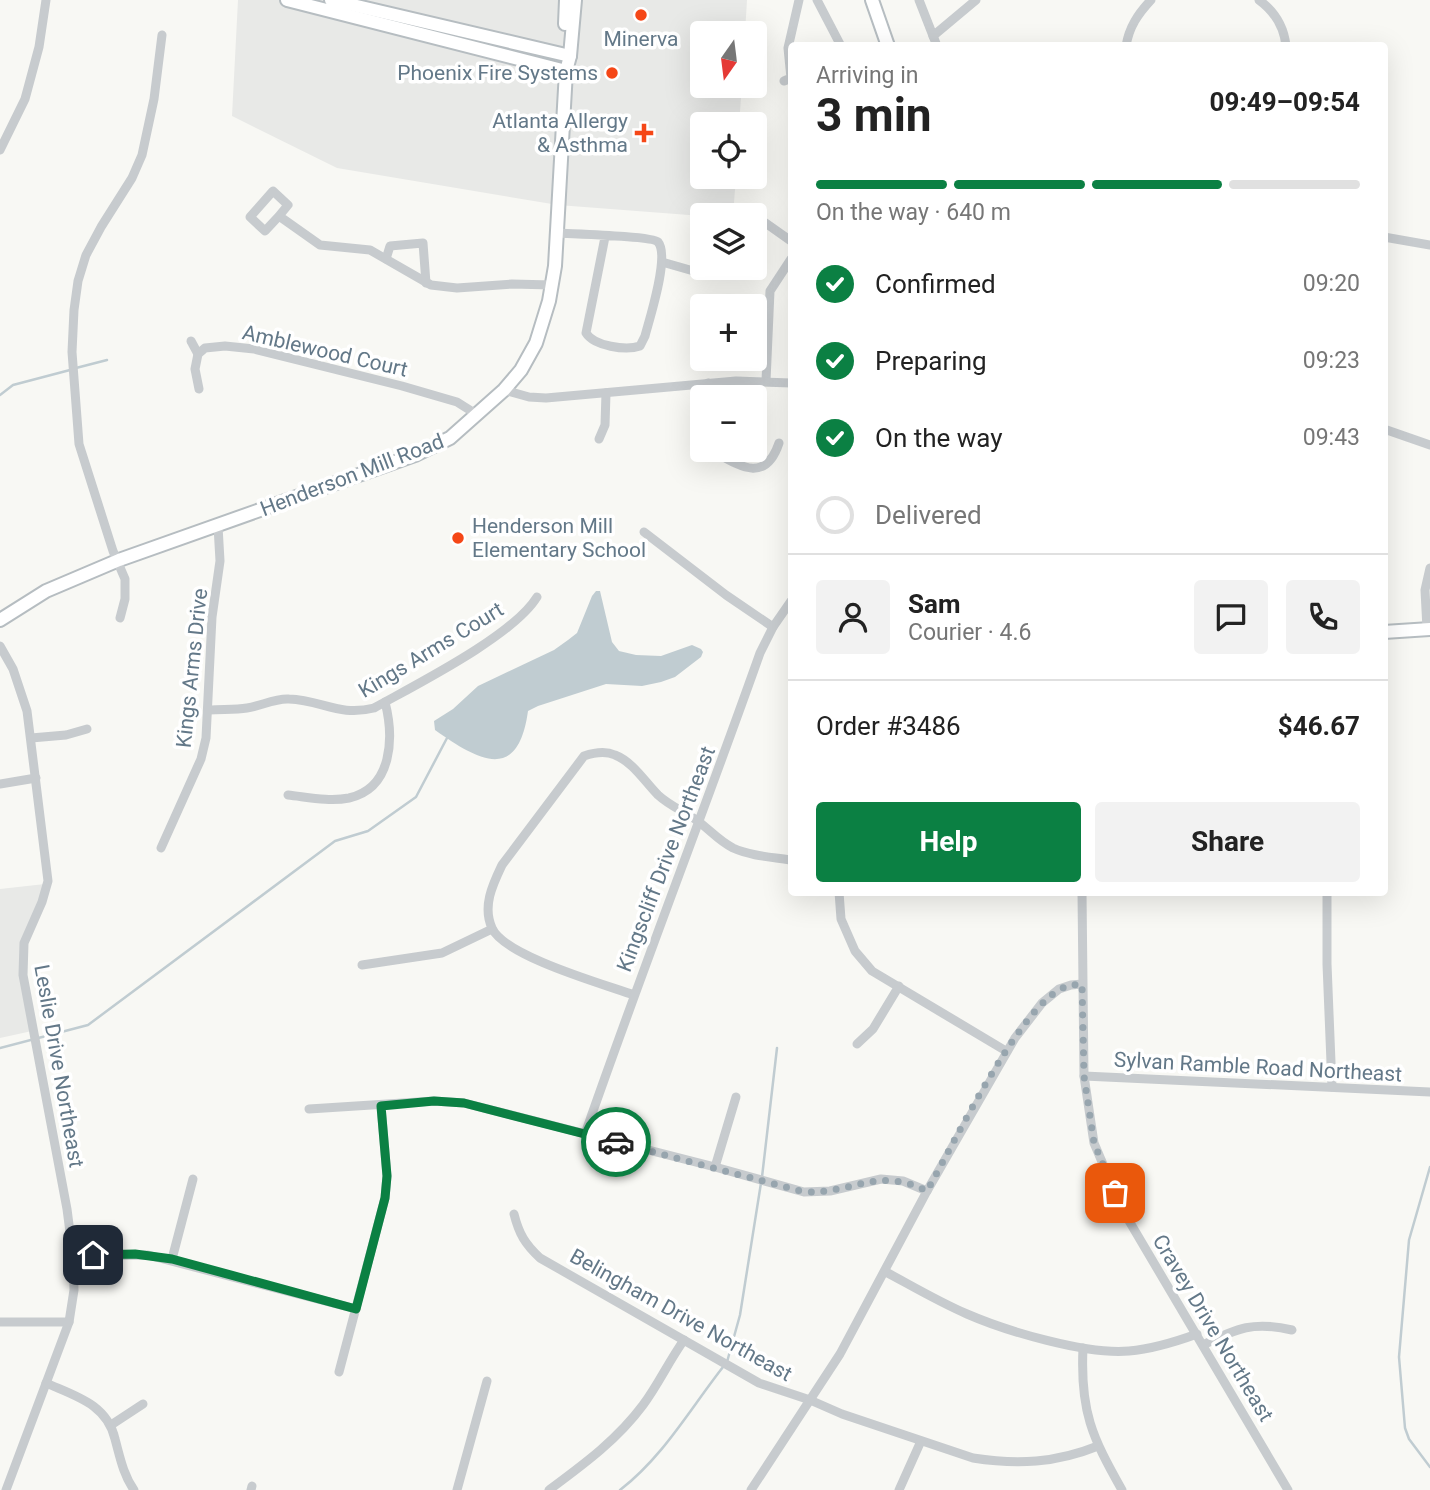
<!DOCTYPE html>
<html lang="en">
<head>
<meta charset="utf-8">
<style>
	:root { --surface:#fff; --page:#f2f2f2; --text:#222; --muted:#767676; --line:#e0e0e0; --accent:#0b8043 }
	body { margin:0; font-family:Roboto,sans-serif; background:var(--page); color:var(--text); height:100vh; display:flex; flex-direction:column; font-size:26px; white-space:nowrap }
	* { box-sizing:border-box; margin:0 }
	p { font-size:23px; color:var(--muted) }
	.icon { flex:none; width:38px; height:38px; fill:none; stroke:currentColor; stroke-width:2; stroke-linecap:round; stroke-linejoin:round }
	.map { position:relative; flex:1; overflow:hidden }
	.details { position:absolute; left:788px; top:42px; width:600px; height:854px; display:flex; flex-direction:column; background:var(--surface); border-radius:7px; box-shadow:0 7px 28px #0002 }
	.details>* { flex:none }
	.needle { width:46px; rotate:194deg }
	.fabs { position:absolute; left:690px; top:21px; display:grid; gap:14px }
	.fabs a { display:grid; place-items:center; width:77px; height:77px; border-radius:7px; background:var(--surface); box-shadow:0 7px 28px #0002; font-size:35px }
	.pin { position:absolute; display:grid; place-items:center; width:60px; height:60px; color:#fff; margin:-30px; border-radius:14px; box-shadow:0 4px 10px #0006 }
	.courier { position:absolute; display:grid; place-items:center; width:70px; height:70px; margin:-35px; border:5px solid #0b8043; border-radius:50%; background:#fff; color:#222; box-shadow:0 2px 9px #0007 }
	.headline em { font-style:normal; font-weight:700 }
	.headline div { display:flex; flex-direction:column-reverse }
	.headline { display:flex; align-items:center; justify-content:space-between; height:119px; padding:0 28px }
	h1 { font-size:46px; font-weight:700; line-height:52px }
	.bar { display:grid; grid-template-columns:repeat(4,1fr); gap:10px 7px; align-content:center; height:84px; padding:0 28px }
	.bar i { height:9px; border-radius:5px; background:var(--line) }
	.bar .selected { background:var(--accent) }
	.bar p { grid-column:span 4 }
	.line { display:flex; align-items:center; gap:18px; padding:0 28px; border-top:2px solid var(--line) }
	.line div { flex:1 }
	.round { display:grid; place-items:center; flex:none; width:74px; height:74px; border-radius:7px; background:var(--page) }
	ol { padding:0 28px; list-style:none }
	li { display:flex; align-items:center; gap:21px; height:77px }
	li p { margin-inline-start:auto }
	li .icon { padding:7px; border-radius:50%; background:var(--accent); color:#fff; stroke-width:4 }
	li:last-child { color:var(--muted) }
	li i { width:38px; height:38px; border:4px solid var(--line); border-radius:50% }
	.button { display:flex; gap:14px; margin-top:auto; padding:14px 28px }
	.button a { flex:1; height:80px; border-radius:7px; background:var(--accent); color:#fff; font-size:28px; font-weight:700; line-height:80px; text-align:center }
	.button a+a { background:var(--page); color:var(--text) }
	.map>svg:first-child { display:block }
	.built { fill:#e8e9e7 }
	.water { fill:#c0ccd1 }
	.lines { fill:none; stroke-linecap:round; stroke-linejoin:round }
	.stream { stroke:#c0ccd1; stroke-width:2.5 }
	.secondary-casing { stroke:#b6bdc1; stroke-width:16 }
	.street { stroke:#c7cbce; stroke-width:9 }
	.secondary { stroke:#fff; stroke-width:12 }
	.done { stroke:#97a5ae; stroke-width:7; stroke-dasharray:0 12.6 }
	.route { stroke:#0b8043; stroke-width:9 }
	.poi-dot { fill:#f54717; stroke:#fff; stroke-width:2.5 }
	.labels { text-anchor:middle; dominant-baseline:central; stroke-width:7; stroke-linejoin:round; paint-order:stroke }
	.poi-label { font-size:21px; fill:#637888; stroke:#fff; text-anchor:end }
	.street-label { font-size:21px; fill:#637888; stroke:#fff }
</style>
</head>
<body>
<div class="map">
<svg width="1430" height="1490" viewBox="0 0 1430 1490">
	<rect width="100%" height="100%" fill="#f8f8f4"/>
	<g class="built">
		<path d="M238,0H747L745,33H702V86H742L739,124H702V177H736L733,215L702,216L558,205L337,168L232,116Z"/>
		<path d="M45,884L21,955L32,1031L0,1038V889Z"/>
	</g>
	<path class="water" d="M596,591H600L612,642L619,651L636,655L661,656L692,645L701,649L703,652L701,657L675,677L661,682L642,686L606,684L538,706L528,711C518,783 479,761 435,730L434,721L453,709L478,686L554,650L568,640L577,633L592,596Z"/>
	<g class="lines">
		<g class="stream">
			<path d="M76,368L107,360"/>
			<path d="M0,395L13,385L70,370"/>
			<path d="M0,1048L88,1025L335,841L368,831L416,797L447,738"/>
			<path d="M1430,1167L1409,1240L1399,1357L1405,1428L1409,1439L1430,1467"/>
			<path d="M762,1177L777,1048"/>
			<path d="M727,1362L740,1315L761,1183"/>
			<path d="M620,1490C663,1457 690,1409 723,1367"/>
		</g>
		<g class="secondary-casing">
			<g id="secondary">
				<path d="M287,0L566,71"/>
				<path d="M331,0L570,56"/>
				<path d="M872,0L888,46"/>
				<path d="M565,24L566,0"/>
				<path d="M0,620L46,591L119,560L415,455L450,438L504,390L521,370L536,343L549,301L555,266L566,71L570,56L575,0"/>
				<path d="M1384,632L1430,629"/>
			</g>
		</g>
		<g class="street">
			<path d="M817,0L841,46"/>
			<path d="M919,0L937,46"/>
			<path d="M1259,0C1274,11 1284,27 1286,46"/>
			<path d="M933,36L976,0"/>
			<path d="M1126,46C1129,27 1138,14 1151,0"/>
			<path d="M784,81L791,78L788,48L799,0"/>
			<path d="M0,150L25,99L39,47L46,0"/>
			<path d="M754,215L791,241"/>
			<path d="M279,216L288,205L273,191L250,217L265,231L279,216L320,245L370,250L431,285L457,288L512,284L552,285"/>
			<path d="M557,233C571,234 652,236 658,242C670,256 650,317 645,336L640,346C626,351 594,346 586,333L605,237"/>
			<path d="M1384,237L1430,245"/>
			<path d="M386,259L390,246L423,243L426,283"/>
			<path d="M662,262L697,272"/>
			<path d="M191,341L198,354"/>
			<path d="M766,381L770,291L791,259"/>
			<path d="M199,389L195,369L198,354L205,348L225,346L254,349L402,386L457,402L476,414"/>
			<path d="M504,390L529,397L546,398L736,381L791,383"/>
			<path d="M705,397L708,383"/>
			<path d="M702,411L698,426L702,440"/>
			<path d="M1384,429L1430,445"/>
			<path d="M599,439L605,425L606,393"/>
			<path d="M711,450C738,465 765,485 779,443"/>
			<path d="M644,532L726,595L773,627"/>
			<path d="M120,618L125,599V579L113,551L79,444L72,352L74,310L78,281L86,255L101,227L132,178L142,155L154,99L162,35"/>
			<path d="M1427,629L1425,590L1430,568"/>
			<path d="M0,646L13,669L27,711L48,881L42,902L24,943L23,975L67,1209L73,1256L74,1290L69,1322L6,1490"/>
			<path d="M209,710C222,709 235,710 247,708C261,706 275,698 289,699C322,700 339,717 374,708C417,684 513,636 537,597"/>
			<path d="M31,738L66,735L87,729"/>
			<path d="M0,784L36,778"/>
			<path d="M288,795C307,797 329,802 349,798C393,788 394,737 385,702"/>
			<path d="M161,848L201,759L206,738L212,617L220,561L218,526"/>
			<path d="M839,892L841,919L855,951L872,971L1006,1051"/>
			<path d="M1082,892L1084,1076L1094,1143L1122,1209L1288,1490"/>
			<path d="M1327,892V964L1332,1087"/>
			<path d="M362,965L442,953L492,929"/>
			<path d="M634,995C603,984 504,956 492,928C482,906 493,884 502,865L584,756C593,753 606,751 615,755C633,762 645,782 658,795C671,807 686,812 699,822C711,831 719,841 733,848C751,856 771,857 791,860"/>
			<path d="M857,1044L873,1029L899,986"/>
			<path d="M1084,1076L1430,1092"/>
			<path d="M309,1109L434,1101L464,1103L715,1167L804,1192L830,1191L881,1179L903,1181L927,1191"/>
			<path d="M585,1134C641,973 703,814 760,653L773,627L791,601"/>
			<path d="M715,1167L736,1097"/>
			<path d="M514,1214C519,1234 525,1244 540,1258L759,1383L810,1400L842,1414L973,1458C1017,1465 1056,1463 1098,1446"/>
			<path d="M73,1256L148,1255L356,1309"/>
			<path d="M172,1259L193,1179"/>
			<path d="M886,1272C912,1286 939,1302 967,1314C1006,1331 1087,1355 1129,1351C1152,1349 1175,1342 1197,1334"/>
			<path d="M0,1322H69"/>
			<path d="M1203,1345C1237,1328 1254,1321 1292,1330"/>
			<path d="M1083,1348C1080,1411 1092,1437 1122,1490"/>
			<path d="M339,1372L385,1198L387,1176L381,1106"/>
			<path d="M46,1383C75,1396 107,1404 115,1439C120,1457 123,1474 134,1490"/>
			<path d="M111,1425L143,1404"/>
			<path d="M251,1490L252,1486"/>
			<path d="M457,1490L487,1381"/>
			<path d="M549,1490C584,1464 617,1440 643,1405C658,1385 669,1361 684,1340"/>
			<path d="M751,1490L840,1354L927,1191L1015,1038L1042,1003L1059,989L1071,985L1082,984"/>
			<path d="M899,1490L921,1441"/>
		</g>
		<use href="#secondary" class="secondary"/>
	</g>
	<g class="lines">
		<path class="done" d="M616,1142L804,1192C854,1194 876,1166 927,1191C953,1145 1018,1010 1061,989C1068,985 1074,985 1082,984L1084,1076L1094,1143L1115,1193"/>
		<path class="route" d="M93,1255L135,1254L172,1259L356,1309L385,1198L387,1176L381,1106L434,1101L464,1103L616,1142"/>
	</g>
	<g class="poi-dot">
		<circle cx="641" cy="15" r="7"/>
		<circle cx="612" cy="73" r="7"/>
		<path d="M640.5 122.5h7v7h7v7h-7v7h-7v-7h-7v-7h7z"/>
		<circle cx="458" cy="538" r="7"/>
	</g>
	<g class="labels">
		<g class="poi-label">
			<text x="641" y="39" text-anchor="middle">Minerva</text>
			<text x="598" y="73">Phoenix Fire Systems</text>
			<text x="628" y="121">Atlanta Allergy<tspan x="628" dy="24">&amp; Asthma</tspan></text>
			<text x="472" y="526" text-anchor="start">Henderson Mill<tspan x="472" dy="24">Elementary School</tspan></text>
		</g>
		<g class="street-label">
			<text transform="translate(325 351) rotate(13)">Amblewood Court</text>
			<text transform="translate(352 475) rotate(-21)">Henderson Mill Road</text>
			<text transform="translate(431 650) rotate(-31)">Kings Arms Court</text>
			<text transform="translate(192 668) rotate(-84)">Kings Arms Drive</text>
			<text transform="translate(666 859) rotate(-69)">Kingscliff Drive Northeast</text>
			<text transform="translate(59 1066) rotate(80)">Leslie Drive Northeast</text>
			<text transform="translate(1258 1067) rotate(3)">Sylvan Ramble Road Northeast</text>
			<text transform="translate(681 1315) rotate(29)">Belingham Drive Northeast</text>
			<text transform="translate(1213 1328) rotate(59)">Cravey Drive Northeast</text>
		</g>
	</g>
</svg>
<div class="fabs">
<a><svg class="needle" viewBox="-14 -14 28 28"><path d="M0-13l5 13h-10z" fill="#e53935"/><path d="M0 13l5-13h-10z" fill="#767676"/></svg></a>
<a><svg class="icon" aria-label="locate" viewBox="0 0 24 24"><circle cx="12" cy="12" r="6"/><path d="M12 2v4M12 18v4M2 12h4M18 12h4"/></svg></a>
<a><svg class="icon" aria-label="layers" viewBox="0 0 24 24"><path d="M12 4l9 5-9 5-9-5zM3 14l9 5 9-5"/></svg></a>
<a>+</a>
<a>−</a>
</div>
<div class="pin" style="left:1115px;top:1193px;background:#ea580c"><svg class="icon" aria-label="bag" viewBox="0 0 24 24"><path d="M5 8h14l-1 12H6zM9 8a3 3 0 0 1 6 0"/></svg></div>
<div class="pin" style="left:93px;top:1255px;background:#1f2937"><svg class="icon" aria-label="home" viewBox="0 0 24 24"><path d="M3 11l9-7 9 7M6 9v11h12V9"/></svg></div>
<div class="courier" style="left:616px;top:1142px"><svg class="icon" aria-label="car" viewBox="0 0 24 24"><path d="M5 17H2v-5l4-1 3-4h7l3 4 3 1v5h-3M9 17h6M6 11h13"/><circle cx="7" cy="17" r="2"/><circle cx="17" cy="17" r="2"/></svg></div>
<section class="details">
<div class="headline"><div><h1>3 min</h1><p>Arriving in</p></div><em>09:49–09:54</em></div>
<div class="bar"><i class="selected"></i><i class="selected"></i><i class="selected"></i><i></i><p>On the way · 640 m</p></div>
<ol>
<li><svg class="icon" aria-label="check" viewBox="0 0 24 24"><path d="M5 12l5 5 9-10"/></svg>Confirmed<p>09:20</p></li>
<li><svg class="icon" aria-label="check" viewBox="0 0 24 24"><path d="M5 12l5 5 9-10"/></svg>Preparing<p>09:23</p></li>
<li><svg class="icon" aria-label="check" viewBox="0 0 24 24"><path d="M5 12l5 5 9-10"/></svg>On the way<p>09:43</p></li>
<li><i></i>Delivered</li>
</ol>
<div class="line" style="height:126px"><a class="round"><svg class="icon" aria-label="person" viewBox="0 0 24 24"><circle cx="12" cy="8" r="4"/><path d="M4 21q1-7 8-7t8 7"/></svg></a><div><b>Sam</b><p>Courier · 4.6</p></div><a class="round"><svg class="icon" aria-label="chat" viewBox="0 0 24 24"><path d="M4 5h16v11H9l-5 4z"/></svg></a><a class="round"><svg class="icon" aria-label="phone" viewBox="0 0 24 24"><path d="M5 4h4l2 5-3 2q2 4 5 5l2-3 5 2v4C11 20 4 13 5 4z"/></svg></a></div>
<div class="line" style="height:91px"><div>Order #3486</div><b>$46.67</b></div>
<div class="button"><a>Help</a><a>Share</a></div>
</section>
</div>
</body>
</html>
